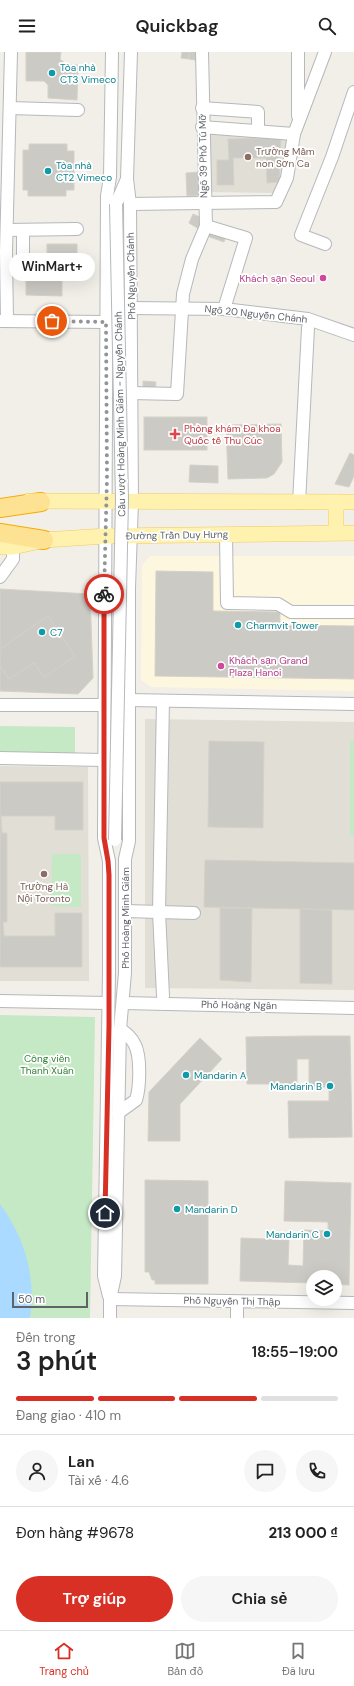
<!DOCTYPE html>
<html lang="vi">
<head>
<meta charset="utf-8">
<style>
	:root { --surface:#fff; --page:#f6f6f6; --text:#222; --muted:#767676; --line:#e0e0e0; --accent:#d93025 }
	body { margin:0; font-family:"DM Sans",sans-serif; background:var(--page); color:var(--text); height:100vh; display:flex; flex-direction:column; font-size:15px; white-space:nowrap }
	* { box-sizing:border-box; margin:0 }
	p { font-size:13px; color:var(--muted) }
	.icon { flex:none; width:22px; height:22px; fill:none; stroke:currentColor; stroke-width:2; stroke-linecap:round; stroke-linejoin:round }
	.map { position:relative; height:1266px; overflow:hidden }
	.panel { display:flex; flex-direction:column; background:var(--surface); flex:1 }
	.panel>* { flex:none }
	.fabs { position:absolute; left:306px; top:1218px; display:grid; gap:8px }
	.fabs a { display:grid; place-items:center; width:36px; height:36px; border-radius:50%; background:var(--surface); box-shadow:0 4px 16px #0002; font-size:20px }
	.scale { position:absolute; left:12px; bottom:10px; width:76px; box-sizing:border-box; padding-left:4px; border:2px solid #5f6368; border-top:0; font-size:11px; line-height:14px; white-space:nowrap; color:#5f6368; -webkit-text-stroke:3px #fff; paint-order:stroke }
	.pin { position:absolute; display:grid; place-items:center; width:34px; height:34px; color:#fff; margin:-17px; border:2px solid #fff; border-radius:50%; box-shadow:0 1px 4px #0007 }
	.courier { position:absolute; display:grid; place-items:center; width:40px; height:40px; margin:-20px; border:3px solid #d93025; border-radius:50%; background:#fff; color:#222; box-shadow:0 1px 5px #0007 }
	.bubble { position:absolute; height:28px; border-radius:14px; background:var(--surface); box-shadow:0 4px 16px #0002; font-size:13px; font-weight:600; line-height:28px; text-align:center }
	.head em { font-style:normal; font-weight:600 }
	.head div { display:flex; flex-direction:column-reverse }
	.head { display:flex; align-items:center; justify-content:space-between; height:68px; padding:0 16px }
	h1 { font-size:26px; font-weight:600; line-height:30px }
	.bar { display:grid; grid-template-columns:repeat(4,1fr); gap:6px 4px; align-content:center; height:48px; padding:0 16px }
	.bar i { height:5px; border-radius:3px; background:var(--line) }
	.bar .on { background:var(--accent) }
	.bar p { grid-column:span 4 }
	.line { display:flex; align-items:center; gap:10px; padding:0 16px; border-top:1px solid var(--line) }
	.line div { flex:1 }
	.round { display:grid; place-items:center; flex:none; width:42px; height:42px; border-radius:21px; background:var(--page) }
	.cta { display:flex; gap:8px; margin-top:auto; padding:8px 16px }
	.cta a { flex:1; height:46px; border-radius:24px; background:var(--accent); color:#fff; font-size:16px; font-weight:600; line-height:46px; text-align:center }
	.cta a+a { background:var(--page); color:var(--text) }
	header { display:flex; justify-content:space-between; align-items:center; height:52px; padding:0 16px; background:var(--surface); font-size:18px; font-weight:600 }
	.menu { display:flex; justify-content:space-around; align-items:center; height:56px; border-top:1px solid var(--line); background:var(--surface); font-size:11px; color:var(--muted) }
	.menu a { display:grid; justify-items:center; gap:2px }
	.menu .on { color:var(--accent) }
	.map>svg:first-child { display:block }
	.commercial { fill:#fef7e0 }
	.education { fill:#e1ded6 }
	.green { fill:#c5e8c5 }
	.water { fill:#aadaff }
	.building { fill:#cccac5; stroke:#d6d1c6 }
	.lines { fill:none; stroke-linecap:round; stroke-linejoin:round }
	.minor-casing { stroke:#b5b8bc; stroke-width:14 }
	.major-casing { stroke:#f2c960; stroke-width:16 }
	.highway-casing { stroke:#f9ab00; stroke-width:20 }
	.minor { stroke:#fff; stroke-width:12 }
	.major { stroke:#fff2af; stroke-width:15 }
	.highway { stroke:#fde293; stroke-width:18 }
	.minor-bridge-casing { stroke:#b5b8bc; stroke-width:14; stroke-linecap:butt }
	.minor-bridge { stroke:#fff; stroke-width:12 }
	.done { stroke:#929495; stroke-width:4; stroke-dasharray:0 7.2 }
	.route { stroke:#d93025; stroke-width:5 }
	.culture-dot { fill:#0f9aa8; stroke:#fff; stroke-width:1.5 }
	.education-dot { fill:#8d6e63; stroke:#fff; stroke-width:1.5 }
	.hotel-dot { fill:#d1479c; stroke:#fff; stroke-width:1.5 }
	.health-dot { fill:#e0444e; stroke:#fff; stroke-width:1.5 }
	.labels { text-anchor:middle; dominant-baseline:central; stroke-width:3.5; stroke-linejoin:round; paint-order:stroke }
	.culture-label { font-size:10px; fill:#0d838f; stroke:#fff; text-anchor:start }
	.education-label { font-size:10px; fill:#785e54; stroke:#fff; text-anchor:start }
	.street-label { font-size:10px; fill:#5f6368; stroke:#fff }
	.hotel-label { font-size:10px; fill:#b23c85; stroke:#fff; text-anchor:end }
	.health-label { font-size:10px; fill:#be3a42; stroke:#fff; text-anchor:start }
	.park-label { font-size:10px; fill:#348238; stroke:#fff }
</style>
</head>
<body>
<header><svg class="icon" aria-label="menu" viewBox="0 0 24 24"><path d="M4 6h16M4 12h16M4 18h16"/></svg>Quickbag<svg class="icon" aria-label="search" viewBox="0 0 24 24"><circle cx="10" cy="10" r="6"/><path d="M15 15l6 6"/></svg></header>
<div class="map">
<svg width="354" height="1266" viewBox="0 0 354 1266">
	<rect width="100%" height="100%" fill="#f1efe8"/>
	<path class="commercial" d="M150,504H354V639L151,635L141,628L142,513Z"/>
	<g class="education">
		<path d="M207,79L290,83L285,127L277,141L209,140Z"/>
		<path d="M145,667L354,670V938L145,936Z"/>
		<path d="M0,714L88,715L89,929H0Z"/>
	</g>
	<g class="green">
		<path d="M0,674L75,675V704L0,703Z"/>
		<path d="M350,688L354,689V784H350Z"/>
		<path d="M52,802H81V855L51,854Z"/>
		<path d="M0,963L95,965L90,1266H0Z"/>
	</g>
	<path class="water" d="M0,1152C25,1186 36,1224 30,1266H0Z"/>
	<g class="building">
		<path d="M26,0H61L60,7L67,13H78L77,48L48,46V33L44,29H26Z"/>
		<path d="M182,0H189V7L181,6Z"/>
		<path d="M189,0H200V9L189,7Z"/>
		<path d="M281,86L279,130L267,131L266,106H233L234,133H217V108H229L228,87Z"/>
		<path d="M29,92H67V99H74V138H66V144H28V138H23V98H29Z"/>
		<path d="M199,120L200,143L187,144L186,121Z"/>
		<path d="M193,162L204,167L199,177L189,171Z"/>
		<path d="M207,176L226,183L224,190L204,183Z"/>
		<path d="M47,192H77V224H62V244L26,243V209L47,210Z"/>
		<path d="M143,329L156,330L155,340L143,339Z"/>
		<rect x="144" y="365" width="63" height="33"/>
		<path d="M281,372L282,410L274,422L267,426L228,427L226,373Z"/>
		<path d="M350,401L354,403V424L349,435L335,432Z"/>
		<path d="M190,413L218,414V431L189,430Z"/>
		<path d="M156,519L213,520V559L280,560V573L354,574V627L155,624Z"/>
		<path d="M0,537L90,542L93,626L78,642L0,639Z"/>
		<path d="M48,564L75,604L44,625L34,611L9,627L0,614V597Z"/>
		<path d="M209,689L264,690L263,776L208,775Z"/>
		<path d="M0,730H83V778H55V764H1L2,781H7V870H3L4,884H55V861H82V915H0Z"/>
		<path d="M205,808L354,811V858L204,855Z"/>
		<path d="M220,856H252L251,930L220,928Z"/>
		<path d="M300,857L332,858V932L300,931Z"/>
		<path d="M308,984H350L352,1085L289,1086L288,1049H329V1035H309V1007H297V1032H247L246,985Z"/>
		<path d="M200,986L222,1007L180,1052V1089H148L149,1040Z"/>
		<path d="M145,1128L208,1129V1232H155V1228H152L149,1220H145Z"/>
		<path d="M285,1129L351,1131L349,1233L335,1232V1225H313V1231L240,1229L241,1186L289,1188L288,1213L303,1214L304,1178L328,1179V1170L284,1169Z"/>
	</g>
	<g class="lines">
		<g class="minor-casing">
			<g id="minor">
				<path d="M10,56L78,58"/>
				<path d="M202,56L258,60V79"/>
				<path d="M298,64V0"/>
				<path d="M202,75L294,82L325,0"/>
				<path d="M116,152L127,127"/>
				<path d="M130,152L276,150L287,126L294,82"/>
				<path d="M206,174L246,186L224,257"/>
				<path d="M7,178L77,177"/>
				<path d="M325,192L301,183L332,105L354,40"/>
				<path d="M23,210V178"/>
				<path d="M131,256L224,257L308,267L354,283"/>
				<path d="M0,269L106,270"/>
				<path d="M7,269L6,200L11,0"/>
				<path d="M131,341L177,342L183,242L192,207L206,174L202,0"/>
				<path d="M299,451L308,276"/>
				<path d="M226,482L227,551L278,552L291,560H354"/>
				<path d="M0,525L13,507V495"/>
				<path d="M129,648L354,652"/>
				<path d="M0,653H104"/>
				<path d="M0,706L104,708"/>
				<path d="M126,859L194,861"/>
				<path d="M163,944L159,860L163,649"/>
				<path d="M0,949L107,951"/>
				<path d="M123,951L354,956"/>
				<path d="M118,1061L136,1048C140,1035 141,1005 135,993C132,986 127,982 120,977"/>
				<path d="M109,1244L104,1224L109,921V809L104,786L107,144L110,125L112,0"/>
				<path d="M110,1247L354,1251"/>
				<path d="M110,1266V1247L115,1224L120,977L125,921V807L129,789V536L132,449L130,152L127,127L131,0"/>
				<path d="M237,1266V1250"/>
			</g>
		</g>
		<g class="major-casing">
			<g id="major">
				<path d="M29,449L354,450"/>
				<path d="M336,480V450"/>
				<path d="M0,495H13L44,488L106,484L354,481"/>
			</g>
		</g>
		<g class="highway-casing">
			<g id="highway">
				<path d="M0,456L41,450"/>
				<path d="M0,481L44,488"/>
			</g>
		</g>
		<use href="#minor" class="minor"/>
		<use href="#major" class="major"/>
		<use href="#highway" class="highway"/>
		<g class="minor-bridge-casing">
			<path id="minor-bridge" d="M115,788L122,447L116,152"/>
		</g>
		<use href="#minor-bridge" class="minor-bridge"/>
	</g>
	<g class="lines">
		<path class="done" d="M52,269L106,270L107,426L104,542"/>
		<path class="route" d="M104,542V786L108,809L109,823V974L105,1161"/>
	</g>
	<g class="culture-dot">
		<circle cx="52" cy="21" r="4"/>
		<circle cx="48" cy="119" r="4"/>
		<circle cx="238" cy="573" r="4"/>
		<circle cx="42" cy="580" r="4"/>
		<circle cx="186" cy="1023" r="4"/>
		<circle cx="330" cy="1034" r="4"/>
		<circle cx="177" cy="1157" r="4"/>
		<circle cx="327" cy="1182" r="4"/>
	</g>
	<g class="education-dot">
		<circle cx="248" cy="105" r="4"/>
		<circle cx="44" cy="822" r="4"/>
	</g>
	<g class="hotel-dot">
		<circle cx="323" cy="226" r="4"/>
		<circle cx="221" cy="614" r="4"/>
	</g>
	<path class="health-dot" d="M173 376h4v4h4v4h-4v4h-4v-4h-4v-4h4z"/>
	<g class="labels">
		<g class="culture-label">
			<text x="60" y="15">Tòa nhà<tspan x="60" dy="12">CT3 Vimeco</tspan></text>
			<text x="56" y="113">Tòa nhà<tspan x="56" dy="12">CT2 Vimeco</tspan></text>
			<text x="246" y="573">Charmvit Tower</text>
			<text x="50" y="580">C7</text>
			<text x="194" y="1023">Mandarin A</text>
			<text x="322" y="1034" text-anchor="end">Mandarin B</text>
			<text x="185" y="1157">Mandarin D</text>
			<text x="319" y="1182" text-anchor="end">Mandarin C</text>
		</g>
		<g class="education-label">
			<text x="256" y="99">Trường Mầm<tspan x="256" dy="12">non Sơn Ca</tspan></text>
			<text x="44" y="834" text-anchor="middle">Trường Hà<tspan x="44" dy="12">Nội Toronto</tspan></text>
		</g>
		<g class="street-label">
			<text transform="translate(203 104) rotate(-91)">Ngõ 39 Phố Tú Mỡ</text>
			<text transform="translate(131 224) rotate(-91)">Phố Nguyễn Chánh</text>
			<text transform="translate(256 262) rotate(6)">Ngõ 20 Nguyễn Chánh</text>
			<text transform="translate(120 362) rotate(-91)">Cầu vượt Hoàng Minh Giám - Nguyễn Chánh</text>
			<text transform="translate(177 483) rotate(-1)">Đường Trần Duy Hưng</text>
			<text transform="translate(125 866) rotate(-90)">Phố Hoàng Minh Giám</text>
			<text transform="translate(239 953) rotate(1)">Phố Hoàng Ngân</text>
			<text transform="translate(232 1249) rotate(1)">Phố Nguyễn Thị Thập</text>
		</g>
		<g class="hotel-label">
			<text x="315" y="226">Khách sạn Seoul</text>
			<text x="229" y="608" text-anchor="start">Khách sạn Grand<tspan x="229" dy="12">Plaza Hanoi</tspan></text>
		</g>
		<g class="health-label">
			<text x="184" y="376">Phòng khám Đa khoa<tspan x="184" dy="12">Quốc tế Thu Cúc</tspan></text>
		</g>
		<g class="park-label">
			<text x="47" y="1006">Công viên<tspan x="47" dy="12">Thanh Xuân</tspan></text>
		</g>
	</g>
</svg>
<div class="fabs">
<a><svg class="icon" aria-label="layers" viewBox="0 0 24 24"><path d="M12 4l9 5-9 5-9-5zM3 14l9 5 9-5"/></svg></a>
</div>
<div class="scale">50 m</div>
<div class="pin" style="left:52px;top:269px;background:#ea580c"><svg class="icon" aria-label="bag" viewBox="0 0 24 24"><path d="M5 8h14l-1 12H6zM9 8a3 3 0 0 1 6 0"/></svg></div>
<div class="pin" style="left:105px;top:1161px;background:#1f2937"><svg class="icon" aria-label="home" viewBox="0 0 24 24"><path d="M3 11l9-7 9 7M6 9v11h12V9"/></svg></div>
<div class="courier" style="left:104px;top:542px"><svg class="icon" aria-label="bike" viewBox="0 0 24 24"><circle cx="6" cy="16" r="4"/><circle cx="18" cy="16" r="4"/><path d="M6 16l4-8h5l3 8M10 8l3 8H6M13 5h3"/></svg></div>
<div class="bubble" style="left:9px;top:201px;width:86px">WinMart+</div>
</div>
<section class="panel">
<div class="head"><div><h1>3 phút</h1><p>Đến trong</p></div><em>18:55–19:00</em></div>
<div class="bar"><i class="on"></i><i class="on"></i><i class="on"></i><i></i><p>Đang giao · 410 m</p></div>
<div class="line" style="height:72px"><a class="round"><svg class="icon" aria-label="person" viewBox="0 0 24 24"><circle cx="12" cy="8" r="4"/><path d="M4 21q1-7 8-7t8 7"/></svg></a><div><b>Lan</b><p>Tài xế · 4.6</p></div><a class="round"><svg class="icon" aria-label="chat" viewBox="0 0 24 24"><path d="M4 5h16v11H9l-5 4z"/></svg></a><a class="round"><svg class="icon" aria-label="phone" viewBox="0 0 24 24"><path d="M5 4h4l2 5-3 2q2 4 5 5l2-3 5 2v4C11 20 4 13 5 4z"/></svg></a></div>
<div class="line" style="height:52px"><div>Đơn hàng #9678</div><b>213 000 ₫</b></div>
<div class="cta"><a>Trợ giúp</a><a>Chia sẻ</a></div>
</section>
<nav class="menu">
<a class="on"><svg class="icon" aria-label="home" viewBox="0 0 24 24"><path d="M3 11l9-7 9 7M6 9v11h12V9"/></svg>Trang chủ</a>
<a><svg class="icon" aria-label="map" viewBox="0 0 24 24"><path d="M3 6l6-2 6 2 6-2v14l-6 2-6-2-6 2zM9 4v14M15 6v14"/></svg>Bản đồ</a>
<a><svg class="icon" aria-label="saved" viewBox="0 0 24 24"><path d="M7 4h10v16l-5-4-5 4z"/></svg>Đã lưu</a>
</nav>
</body>
</html>
